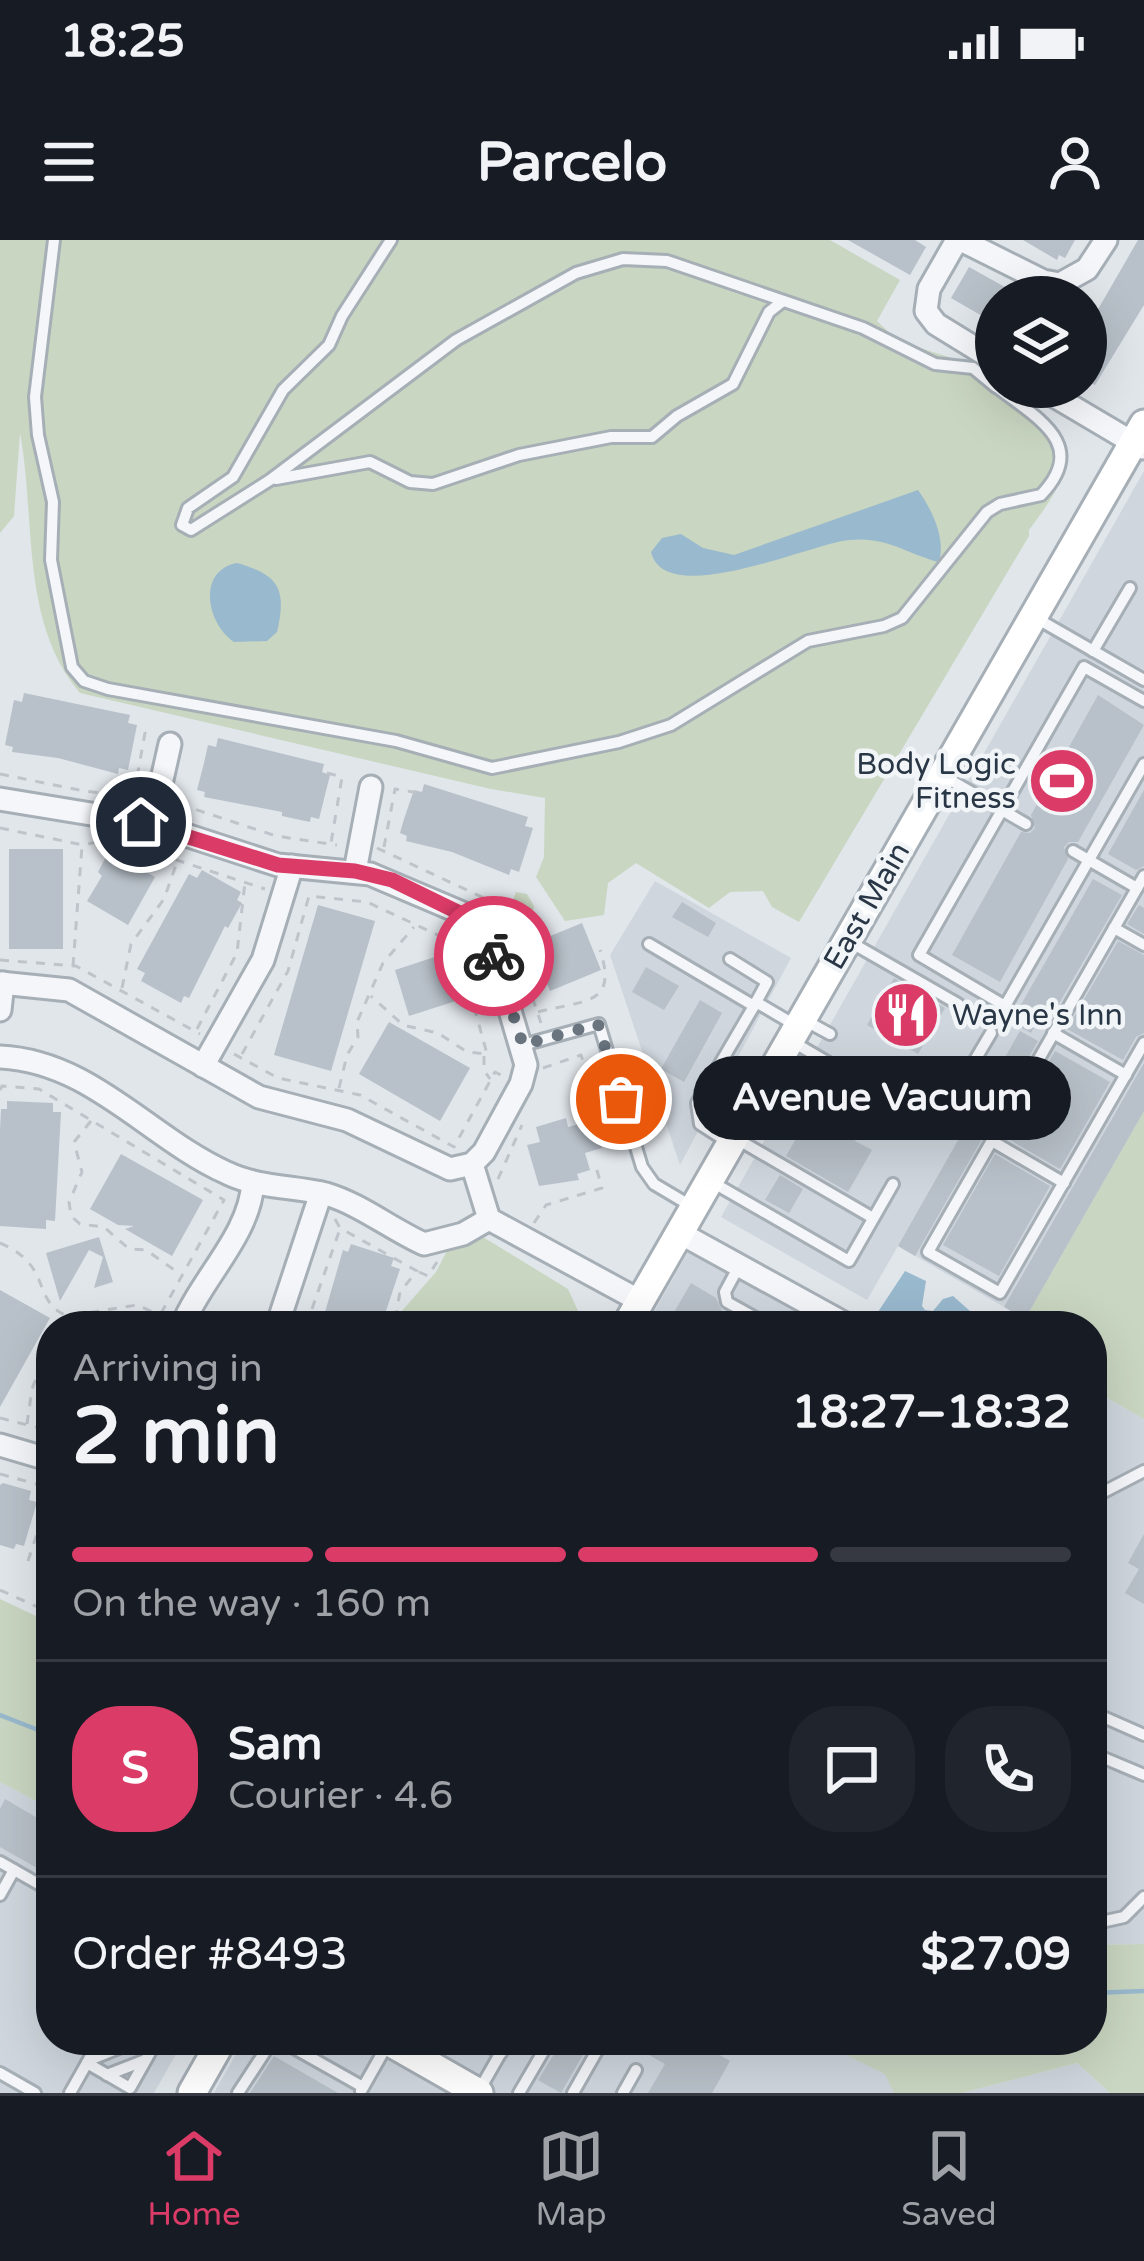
<!DOCTYPE html>
<html lang="en">
<head>
<meta charset="utf-8">
<style>
	:root { --surface:#171b24; --page:#20242c; --text:#f1f3f6; --muted:#9ea1a6; --line:#363941; --accent:#db3b67 }
	body { margin:0; font-family:"Varela Round",sans-serif; background:var(--page); color:var(--text); height:100vh; display:flex; flex-direction:column; font-size:45px; white-space:nowrap }
	* { box-sizing:border-box; margin:0 }
	p { font-size:39px; color:var(--muted) }
	.icon { flex:none; width:66px; height:66px; fill:none; stroke:currentColor; stroke-width:2; stroke-linecap:round; stroke-linejoin:round }
	.map { position:relative; flex:1; overflow:hidden }
	.side { position:absolute; left:36px; top:1071px; width:1071px; height:744px; display:flex; flex-direction:column; background:var(--surface); border-radius:48px; box-shadow:0 12px 48px #0002 }
	.side>* { flex:none }
	.fabs { position:absolute; left:975px; top:36px; display:grid; gap:24px }
	.fabs a { display:grid; place-items:center; width:132px; height:132px; border-radius:50%; background:var(--surface); box-shadow:0 12px 48px #0002; font-size:60px }
	.pin { position:absolute; display:grid; place-items:center; width:102px; height:102px; color:#fff; margin:-51px; border:6px solid #fff; border-radius:50%; box-shadow:0 3px 12px #0007 }
	.courier { position:absolute; display:grid; place-items:center; width:120px; height:120px; margin:-60px; border:9px solid #db3b67; border-radius:50%; background:#fff; color:#222; box-shadow:0 3px 15px #0007 }
	.bubble { position:absolute; height:84px; border-radius:42px; background:var(--surface); box-shadow:0 12px 48px #0002; font-size:39px; font-weight:800; line-height:84px; text-align:center }
	.overview em { font-style:normal; font-weight:800 }
	.overview div { display:flex; flex-direction:column-reverse }
	.overview { display:flex; align-items:center; justify-content:space-between; height:204px; padding:0 36px }
	h1 { font-size:78px; font-weight:800; line-height:90px }
	.bar { display:grid; grid-template-columns:repeat(4,1fr); gap:18px 12px; align-content:center; height:144px; padding:0 36px }
	.bar i { height:15px; border-radius:9px; background:var(--line) }
	.bar .active { background:var(--accent) }
	.bar p { grid-column:span 4 }
	.line { display:flex; align-items:center; gap:30px; padding:0 36px; border-top:3px solid var(--line) }
	.line div { flex:1 }
	.round { display:grid; place-items:center; flex:none; width:126px; height:126px; border-radius:48px; background:var(--page) }
	.status { display:flex; justify-content:space-between; align-items:center; height:84px; padding:0 60px; background:var(--surface); direction:ltr }
	.status svg { height:33px; fill:currentColor }
	header { display:flex; justify-content:space-between; align-items:center; height:156px; padding:0 36px; background:var(--surface); font-size:54px; font-weight:800 }
	.menu { display:flex; justify-content:space-around; align-items:center; height:168px; border-top:3px solid var(--line); background:var(--surface); font-size:33px; color:var(--muted) }
	.menu a { display:grid; justify-items:center; gap:6px }
	.menu .active { color:var(--accent) }
	.map>svg:first-child { display:block }
	.built { fill:#cfd6dd }
	.green { fill:#c9d6c1 }
	.water { fill:#99b9ce }
	.lines { fill:none; stroke-linecap:round; stroke-linejoin:round }
	.stream { stroke:#99b9ce; stroke-width:4.5 }
	.building { fill:#b8c0c9 }
	.lane-casing { stroke:#a6aeb6; stroke-width:16 }
	.street-casing { stroke:#a6aeb6; stroke-width:27 }
	.secondary-casing { stroke:#a6aeb6; stroke-width:33 }
	.path { stroke:#bfc4ca; stroke-width:3; stroke-dasharray:9 9; stroke-linecap:butt }
	.lane { stroke:#f4f6f9; stroke-width:10 }
	.street { stroke:#f4f6f9; stroke-width:21 }
	.secondary { stroke:#fff; stroke-width:27 }
	.done { stroke:#69747f; stroke-width:12; stroke-dasharray:0 21.6 }
	.route { stroke:#db3b67; stroke-width:15 }
	.labels { text-anchor:middle; dominant-baseline:central; stroke-width:9; stroke-linejoin:round; paint-order:stroke }
	.poi-label { font-size:30px; fill:#283645; stroke:#f1f5f8; text-anchor:end }
	.street-label { font-size:30px; fill:#283645; stroke:#f1f5f8 }
</style>
</head>
<body>
<div class="status"><b>18:25</b><svg viewBox="0 0 49 12"><path d="M0 12V9h3v3zM5 12V6h3v6zM10 12V3h3v9zM15 12V0h3v12zM26 1h20v11H26zM47 4h2v5h-2z"/></svg></div>
<header><svg class="icon" aria-label="menu" viewBox="0 0 24 24"><path d="M4 6h16M4 12h16M4 18h16"/></svg>Parcelo<svg class="icon" aria-label="person" viewBox="0 0 24 24"><circle cx="12" cy="8" r="4"/><path d="M4 21q1-7 8-7t8 7"/></svg></header>
<div class="map">
<svg width="1144" height="1853" viewBox="0 0 1144 1853">
	<rect width="100%" height="100%" fill="#e1e6eb"/>
	<g class="built">
		<path d="M1144,231V871L1025,1079L898,1006L867,1060L721,977Z"/>
		<path d="M655,641L791,718L680,925L610,715Z"/>
		<path d="M688,1012L820,1086H646Z"/>
		<path d="M1100,1154L1144,1179V1704L1092,1705V1167Z"/>
		<path d="M0,1542L51,1569V1800H184L154,1853H0Z"/>
		<path d="M244,1800H948L951,1853H214Z"/>
		<path d="M1077,1823L1110,1853H962Z"/>
	</g>
	<g class="green">
		<path d="M0,0H830L900,40L877,81L898,101L977,126L1055,190C1080,226 1050,261 1029,290V296L799,682L772,667L763,651L730,652L709,668L636,623L608,643L604,675L565,681L536,637L544,617L545,558L491,549L80,453C20,383 36,279 20,193L14,276L0,293Z"/>
		<path d="M516,652L527,654L534,666L532,678L523,685H517L508,673Z"/>
		<path d="M1144,871V1179L1100,1154L1092,1166V1086H1027L1025,1079Z"/>
		<path d="M478,994L568,1049L579,1073L576,1086H400L401,1072L436,1032L450,1005Z"/>
		<path d="M0,1359L51,1383V1569L0,1542Z"/>
		<path d="M1144,1704V1853H1110L1077,1823L962,1853H894L885,1834L826,1805L739,1810L717,1800H1092V1705Z"/>
	</g>
	<g class="water">
		<path d="M918,250C932,270 946,298 939,322C907,314 887,296 849,300C810,304 665,370 651,312L662,298L681,294L703,308L734,315Z"/>
		<path d="M237,323C279,335 287,349 277,392L267,401L234,402C207,384 196,331 237,323Z"/>
		<path d="M905,1031L926,1041L922,1066L925,1070L933,1071L943,1059L953,1056L987,1086H895L876,1075Z"/>
	</g>
	<g class="lines">
		<g class="stream">
			<path d="M0,1475L51,1495"/>
			<path d="M1092,1753L1144,1751"/>
		</g>
	</g>
	<g class="building">
		<path d="M848,0H915L926,7L910,35Z"/>
		<path d="M1023,0H1075L1065,18L1059,15L1057,20Z"/>
		<path d="M1138,0H1144V65L1095,145L1086,140V84L1090,76L1093,78Z"/>
		<path d="M969,27L1023,57H996V84L951,58Z"/>
		<path d="M24,453L130,475L128,483L137,485L128,530L119,528L118,534L58,518L12,512L13,507L5,505L14,460L22,462Z"/>
		<path d="M1098,455L1144,485L1078,602H1069L1064,607L1068,619L1000,742L952,715L1021,592L1030,593L1035,588L1031,575Z"/>
		<path d="M218,498L324,524L322,532L330,535L319,579L311,577L310,582L282,576V572L204,557L205,552L197,550L204,523L208,505L216,507Z"/>
		<path d="M424,544L528,577L525,586L533,588L519,632L511,629L509,635L452,612L406,601L407,596L400,593L404,579L414,550L422,552Z"/>
		<path d="M1144,550V626L1136,630L1108,614Z"/>
		<rect x="9" y="609" width="54" height="100"/>
		<path d="M109,611L155,637L128,685L87,661L102,636L98,632Z"/>
		<path d="M202,630L241,652L237,660L242,663L228,688L225,686L189,758L184,756L181,763L141,741L145,733L137,729L189,634L197,638Z"/>
		<path d="M1093,639L1122,655L1050,779L1041,774L1031,793L1011,782Z"/>
		<path d="M682,662L716,683L708,697L672,677Z"/>
		<path d="M318,665L375,681L331,831L274,815Z"/>
		<path d="M1139,665L1144,668V694L1127,684Z"/>
		<path d="M582,683L601,730L550,751L531,704Z"/>
		<path d="M1118,701L1144,715V793L1136,797L1123,820L1067,789Z"/>
		<path d="M447,713L462,759L409,776L395,730Z"/>
		<path d="M646,727L679,746L664,770L632,752Z"/>
		<path d="M894,738L945,768L918,814L867,785Z"/>
		<path d="M700,760L722,773L684,842L661,829Z"/>
		<path d="M389,782L470,828L440,881L359,834Z"/>
		<path d="M1020,791L1038,801L915,1016L898,1006Z"/>
		<path d="M1055,811L1110,842L1060,929L1005,897Z"/>
		<path d="M1144,823V871L1025,1079L1004,1067Z"/>
		<path d="M822,854L867,880L855,901L872,910L848,952L786,916Z"/>
		<path d="M7,861L53,863V872H61L55,981L46,980V989L0,986V890L1,869H7Z"/>
		<path d="M566,878L568,887L593,880L602,908L585,913L590,930L577,934L579,940L539,946L527,905L540,902L536,887Z"/>
		<path d="M121,914L203,960L172,1016L125,989L134,986L118,985L90,969Z"/>
		<path d="M995,914L1050,946L999,1036L943,1005Z"/>
		<path d="M780,935L803,949L789,973L765,960Z"/>
		<path d="M99,997L113,1042L94,1048L103,1017L89,1010L60,1061L46,1013Z"/>
		<path d="M351,1004L394,1018L391,1026L400,1029L385,1074L380,1072L376,1086H321L343,1010L348,1012Z"/>
		<path d="M691,1043L716,1058L722,1071L750,1086H666Z"/>
		<path d="M0,1050L50,1078L0,1167Z"/>
		<path d="M3,1243L31,1251L29,1260L37,1262L24,1306L16,1304L14,1309L0,1305V1245Z"/>
		<path d="M1144,1294V1364L1125,1353L1139,1329L1128,1323Z"/>
		<path d="M5,1559L51,1586V1636L0,1607V1569Z"/>
		<path d="M563,1800H573L587,1808L561,1853L538,1840Z"/>
		<path d="M649,1800H694L730,1821L712,1853H648L665,1824L642,1811Z"/>
		<path d="M274,1816L338,1853H250Z"/>
	</g>
	<g class="lines">
		<g class="lane-casing">
			<g id="lane">
				<path d="M54,0L35,157L38,195L53,262L51,320L72,427L84,441L108,449L396,501L492,528L619,502L671,485L808,401L884,386L902,378L987,272L1000,264L1041,255C1090,204 1036,178 997,147"/>
				<path d="M391,0L342,76L329,105L283,150L233,237L188,268L182,285L191,290L270,240L456,100L576,33L623,19L667,21L708,35L863,88L935,124L973,128L996,147"/>
				<path d="M276,239L370,222L410,242L433,244L519,215L611,197H652L677,176L733,144L769,72L783,61"/>
				<path d="M1036,378L1144,440"/>
				<path d="M1093,411L1130,348"/>
				<path d="M1144,461L1084,427L919,715L1005,766L1144,524"/>
				<path d="M945,537L1026,584"/>
				<path d="M1073,611L1137,648"/>
				<path d="M1144,636L928,1012L1000,1053L1144,803"/>
				<path d="M1114,688L1144,705"/>
				<path d="M850,702L958,764"/>
				<path d="M649,704L754,766L697,863L700,884L728,902"/>
				<path d="M730,719L767,742L754,766"/>
				<path d="M756,762L795,785"/>
				<path d="M806,781L830,794"/>
				<path d="M1053,793L1126,835"/>
				<path d="M793,802L936,886L991,793"/>
				<path d="M523,805L599,784L642,927L654,944L691,966"/>
				<path d="M737,899L873,978"/>
				<path d="M992,901L1064,943"/>
				<path d="M712,942L849,1021L893,944"/>
				<path d="M739,1026L725,1052L727,1062L770,1086"/>
				<path d="M1092,1258L1144,1231"/>
				<path d="M1092,1472L1144,1495"/>
				<path d="M1092,1513L1144,1535"/>
				<path d="M0,1622L51,1651"/>
				<path d="M0,1655L14,1630"/>
				<path d="M1092,1684L1124,1677L1144,1657"/>
				<path d="M477,1800L501,1813"/>
				<path d="M89,1820L136,1801"/>
				<path d="M87,1823L130,1848L157,1800"/>
				<path d="M0,1833L35,1853"/>
				<path d="M107,1835L143,1821"/>
				<path d="M480,1849L508,1800"/>
				<path d="M361,1851L387,1805"/>
				<path d="M70,1853L100,1800"/>
				<path d="M238,1853L272,1801L285,1803L363,1847"/>
				<path d="M519,1853L550,1800"/>
				<path d="M573,1853L598,1809L596,1800"/>
				<path d="M623,1853L636,1830"/>
			</g>
		</g>
		<g class="street-casing">
			<g id="street">
				<path d="M957,0L929,49L926,71L936,84L996,121"/>
				<path d="M961,0L1043,41L1060,44L1087,29L1106,0"/>
				<path d="M1039,147L1142,208"/>
				<path d="M0,559L152,584L278,625L370,634L462,673L478,684L489,699L526,825L521,844L484,912L472,924L450,929L347,880L259,857L69,750L0,743"/>
				<path d="M152,584L170,504"/>
				<path d="M355,631L371,547"/>
				<path d="M0,770L3,743"/>
				<path d="M0,817C91,821 149,898 227,933C258,948 293,946 326,954C360,964 391,989 424,1004L463,994L489,979"/>
				<path d="M203,826L263,720L292,626"/>
				<path d="M472,924L489,979L640,1061"/>
				<path d="M680,993L849,1086"/>
				<path d="M182,1086C202,1037 250,995 253,942"/>
				<path d="M277,1086L321,953"/>
				<path d="M0,1205L51,1220"/>
			</g>
		</g>
		<g class="secondary-casing">
			<g id="secondary">
				<path d="M626,1086L1144,184"/>
				<path d="M386,1800L479,1853"/>
				<path d="M192,1853L222,1800"/>
			</g>
		</g>
		<g class="path">
			<path d="M327,533L342,537L331,603"/>
			<path d="M0,534L84,551L140,557"/>
			<path d="M134,554L145,493L141,484"/>
			<path d="M179,564L276,596L337,605"/>
			<path d="M0,588L83,605L97,602L140,608L265,649"/>
			<path d="M384,607L395,549L419,553"/>
			<path d="M377,608L501,666L541,783"/>
			<path d="M0,720L76,726L200,794"/>
			<path d="M73,726L82,606"/>
			<path d="M122,748L131,704L164,659L177,622"/>
			<path d="M538,772C582,760 619,767 600,710"/>
			<path d="M197,789L237,713L245,642"/>
			<path d="M234,814L278,838L360,855L454,907L495,832L505,837"/>
			<path d="M242,814L288,731L309,656L367,662L457,704L487,814L467,812L438,793L403,785L371,756"/>
			<path d="M484,816V830L490,839"/>
			<path d="M543,828L581,815L612,912"/>
			<path d="M339,848L347,815L358,797L357,782L383,723L414,687"/>
			<path d="M0,850L2,846L39,849L224,960L154,1086"/>
			<path d="M91,881L74,902L82,932L69,962L71,976L80,984L104,987L129,1009L146,1010L180,1034"/>
			<path d="M498,939L522,885"/>
			<path d="M335,979L340,988L417,1031L400,1052L394,1086"/>
			<path d="M534,983L546,965L602,948L596,927"/>
			<path d="M0,1003C53,1025 31,1061 67,1076L137,1065L157,1074"/>
			<path d="M419,1032L428,1036L437,1022"/>
			<path d="M60,1086L66,1078"/>
			<path d="M306,1086L340,989"/>
			<path d="M0,1178L51,1191"/>
			<path d="M27,1184L32,1149L51,1101"/>
			<path d="M0,1234L51,1248"/>
			<path d="M28,1321L51,1251"/>
			<path d="M0,1350L51,1373"/>
		</g>
		<use href="#lane" class="lane"/>
		<use href="#street" class="street"/>
		<use href="#secondary" class="secondary"/>
	</g>
	<g class="lines">
		<path class="done" d="M494,716L523,805L598,784L621,859"/>
		<path class="route" d="M141,582L278,625L355,631L392,640L472,679L484,691L494,716"/>
	</g>
	<defs>
		<g id="stadium-disc" transform="scale(3.45)"><circle r="9.5" fill="#db3b67" stroke="#f1f5f8"/><path d="M0-5a6.5 5 0 1 0 0 10a6.5 5 0 1 0 0-10ZM-3.5-1.8h7v3.6h-7Z" fill="#fff"/></g>
		<g id="restaurant-disc" transform="scale(3.45)"><circle r="9.5" fill="#db3b67" stroke="#f1f5f8"/><path d="M-5-6h1v4h1v-4h1v4h1v-4h1v5L-1.5 .5V6h-2V.5L-5-1ZM5-6V6H3V1.5H1.5Q1.5-4 5-6Z" fill="#fff"/></g>
	</defs>
	<g fill-rule="evenodd">
		<use href="#stadium-disc" x="1062" y="541"/>
		<use href="#restaurant-disc" x="906" y="775"/>
	</g>
	<g class="labels">
		<g class="poi-label">
			<text x="1016" y="524">Body Logic<tspan x="1016" dy="34">Fitness</tspan></text>
			<text x="952" y="775" text-anchor="start">Wayne's Inn</text>
		</g>
		<g class="street-label">
			<text transform="translate(867 666) rotate(-60)">East Main</text>
		</g>
	</g>
</svg>
<div class="fabs">
<a><svg class="icon" aria-label="layers" viewBox="0 0 24 24"><path d="M12 4l9 5-9 5-9-5zM3 14l9 5 9-5"/></svg></a>
</div>
<div class="pin" style="left:621px;top:859px;background:#ea580c"><svg class="icon" aria-label="bag" viewBox="0 0 24 24"><path d="M5 8h14l-1 12H6zM9 8a3 3 0 0 1 6 0"/></svg></div>
<div class="pin" style="left:141px;top:582px;background:#1f2937"><svg class="icon" aria-label="home" viewBox="0 0 24 24"><path d="M3 11l9-7 9 7M6 9v11h12V9"/></svg></div>
<div class="courier" style="left:494px;top:716px"><svg class="icon" aria-label="bike" viewBox="0 0 24 24"><circle cx="6" cy="16" r="4"/><circle cx="18" cy="16" r="4"/><path d="M6 16l4-8h5l3 8M10 8l3 8H6M13 5h3"/></svg></div>
<div class="bubble" style="left:693px;top:816px;width:378px">Avenue Vacuum</div>
<section class="side">
<div class="overview"><div><h1>2 min</h1><p>Arriving in</p></div><em>18:27–18:32</em></div>
<div class="bar"><i class="active"></i><i class="active"></i><i class="active"></i><i></i><p>On the way · 160 m</p></div>
<div class="line" style="height:216px"><b class="round" style="background:var(--accent);color:#fff">S</b><div><b>Sam</b><p>Courier · 4.6</p></div><a class="round"><svg class="icon" aria-label="chat" viewBox="0 0 24 24"><path d="M4 5h16v11H9l-5 4z"/></svg></a><a class="round"><svg class="icon" aria-label="phone" viewBox="0 0 24 24"><path d="M5 4h4l2 5-3 2q2 4 5 5l2-3 5 2v4C11 20 4 13 5 4z"/></svg></a></div>
<div class="line" style="height:156px"><div>Order #8493</div><b>$27.09</b></div>
</section>
</div>
<nav class="menu">
<a class="active"><svg class="icon" aria-label="home" viewBox="0 0 24 24"><path d="M3 11l9-7 9 7M6 9v11h12V9"/></svg>Home</a>
<a><svg class="icon" aria-label="map" viewBox="0 0 24 24"><path d="M3 6l6-2 6 2 6-2v14l-6 2-6-2-6 2zM9 4v14M15 6v14"/></svg>Map</a>
<a><svg class="icon" aria-label="saved" viewBox="0 0 24 24"><path d="M7 4h10v16l-5-4-5 4z"/></svg>Saved</a>
</nav>
</body>
</html>
